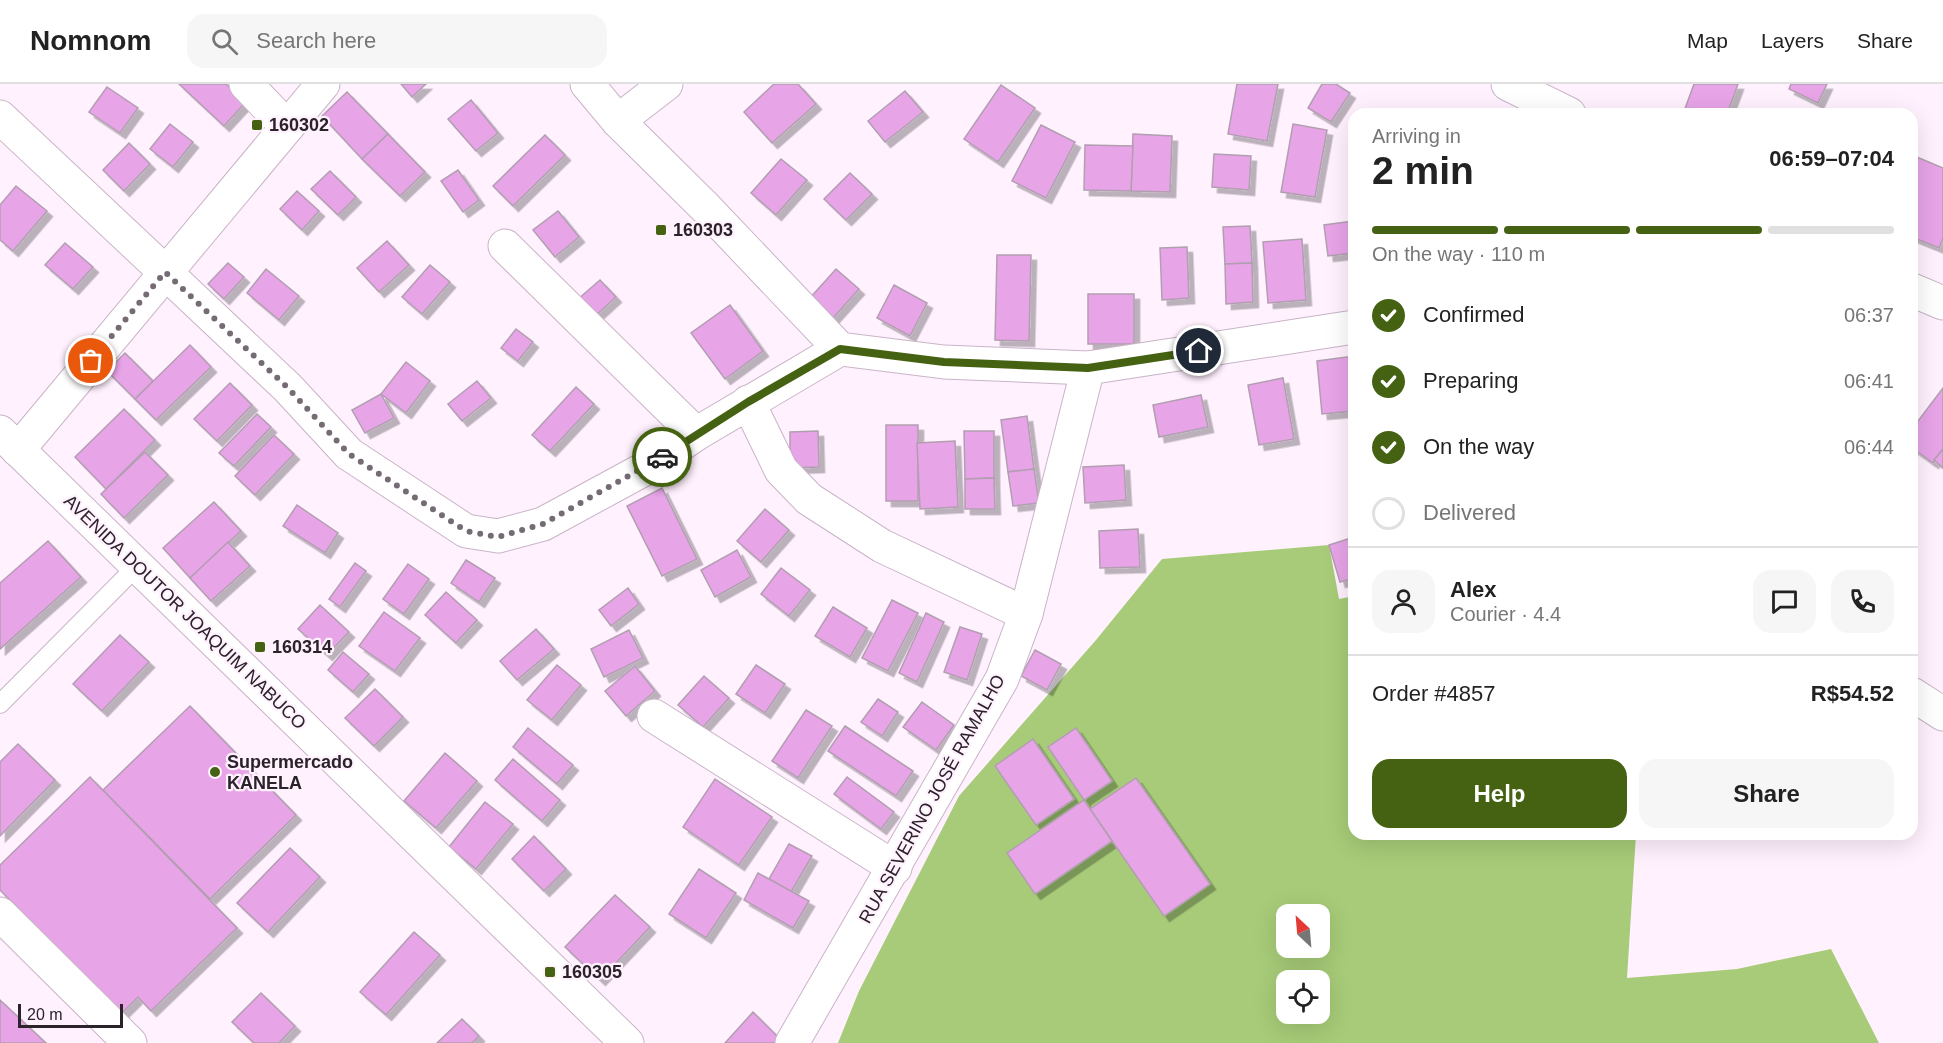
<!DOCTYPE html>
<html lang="en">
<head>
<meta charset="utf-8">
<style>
	:root { --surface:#fff; --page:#f6f6f6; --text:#222; --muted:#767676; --line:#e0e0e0; --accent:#456112 }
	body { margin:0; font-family:Arial,sans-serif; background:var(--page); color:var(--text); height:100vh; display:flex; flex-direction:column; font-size:22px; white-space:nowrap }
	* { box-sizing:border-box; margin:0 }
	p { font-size:20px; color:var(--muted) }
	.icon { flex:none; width:33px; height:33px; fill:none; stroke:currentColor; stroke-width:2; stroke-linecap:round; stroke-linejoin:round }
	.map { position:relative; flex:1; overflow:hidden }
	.details { position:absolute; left:1348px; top:24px; width:570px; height:732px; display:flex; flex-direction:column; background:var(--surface); border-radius:18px; box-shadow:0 6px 24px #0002 }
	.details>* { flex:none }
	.needle { width:39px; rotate:334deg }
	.controls { position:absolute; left:1276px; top:820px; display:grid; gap:12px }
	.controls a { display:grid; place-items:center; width:54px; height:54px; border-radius:12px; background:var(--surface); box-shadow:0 6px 24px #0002; font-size:30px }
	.scale { position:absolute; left:18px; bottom:15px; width:105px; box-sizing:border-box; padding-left:6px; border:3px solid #2a232a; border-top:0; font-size:16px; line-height:21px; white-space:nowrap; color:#2a232a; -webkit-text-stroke:4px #fff1fe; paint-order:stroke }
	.pin { position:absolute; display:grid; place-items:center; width:51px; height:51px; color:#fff; margin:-26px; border:3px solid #fff; border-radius:50%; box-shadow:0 2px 6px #0007 }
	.courier { position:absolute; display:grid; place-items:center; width:60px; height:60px; margin:-30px; border:4px solid #456112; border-radius:50%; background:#fff; color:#222; box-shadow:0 2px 8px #0007 }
	.summary em { font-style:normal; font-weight:700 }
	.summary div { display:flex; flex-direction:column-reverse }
	.summary { display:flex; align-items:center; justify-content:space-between; height:102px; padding:0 24px }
	h1 { font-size:39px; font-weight:700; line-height:45px }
	.bar { display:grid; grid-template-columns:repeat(4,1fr); gap:9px 6px; align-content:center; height:72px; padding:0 24px }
	.bar i { height:8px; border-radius:4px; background:var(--line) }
	.bar .active { background:var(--accent) }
	.bar p { grid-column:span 4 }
	.line { display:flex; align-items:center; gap:15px; padding:0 24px; border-top:2px solid var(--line) }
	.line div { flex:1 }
	.round { display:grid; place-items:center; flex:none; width:63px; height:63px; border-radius:18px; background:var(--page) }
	ol { padding:0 24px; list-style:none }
	li { display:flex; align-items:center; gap:18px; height:66px }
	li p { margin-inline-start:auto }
	li .icon { padding:6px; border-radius:50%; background:var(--accent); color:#fff; stroke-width:4 }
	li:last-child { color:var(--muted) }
	li i { width:33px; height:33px; border:3px solid var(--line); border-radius:50% }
	.button { display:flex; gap:12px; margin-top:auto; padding:12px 24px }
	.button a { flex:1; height:69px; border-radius:18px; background:var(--accent); color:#fff; font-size:24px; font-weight:700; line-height:69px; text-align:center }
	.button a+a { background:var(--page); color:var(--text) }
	header { display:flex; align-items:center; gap:36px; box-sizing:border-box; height:84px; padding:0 30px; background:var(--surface); border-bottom:2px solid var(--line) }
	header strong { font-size:28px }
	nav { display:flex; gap:33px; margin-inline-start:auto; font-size:21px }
	.search { width:420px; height:54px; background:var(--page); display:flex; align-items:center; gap:15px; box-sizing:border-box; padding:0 21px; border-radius:18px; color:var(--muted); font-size:22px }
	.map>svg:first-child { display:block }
	.forest { fill:#a7cb78; fill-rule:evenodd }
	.building { fill:#e7a4e7; stroke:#b29eb1; stroke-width:1.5; filter:url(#shadow) }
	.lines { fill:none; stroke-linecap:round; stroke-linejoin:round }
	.service-casing { stroke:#c9b4c8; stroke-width:20 }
	.minor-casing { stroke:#c9b4c8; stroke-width:35 }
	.tertiary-casing { stroke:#c9b4c8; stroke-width:35 }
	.secondary-casing { stroke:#c9b4c8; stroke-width:35 }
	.service { stroke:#fff; stroke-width:18 }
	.minor { stroke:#fff; stroke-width:33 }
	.tertiary { stroke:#fff; stroke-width:33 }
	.secondary { stroke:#fff; stroke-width:33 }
	.done { stroke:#756b74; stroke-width:6; stroke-dasharray:0 10.8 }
	.route { stroke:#456112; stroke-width:8 }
	.poi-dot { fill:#456112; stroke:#fff1fe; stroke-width:2 }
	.labels { text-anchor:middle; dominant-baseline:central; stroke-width:4.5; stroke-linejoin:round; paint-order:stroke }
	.poi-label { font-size:18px; font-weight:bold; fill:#2a232a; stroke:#fff1fe; text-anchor:start }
	.street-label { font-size:18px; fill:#2a232a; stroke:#fff1fe }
</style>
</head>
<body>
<header>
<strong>Nomnom</strong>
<div class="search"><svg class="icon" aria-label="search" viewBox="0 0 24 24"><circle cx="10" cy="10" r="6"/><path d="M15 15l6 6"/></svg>Search here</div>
<nav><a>Map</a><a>Layers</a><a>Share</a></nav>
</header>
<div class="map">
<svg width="1943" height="959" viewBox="0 0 1943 959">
	<defs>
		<filter id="shadow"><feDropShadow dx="5.5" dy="5.5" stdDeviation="0" flood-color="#0004"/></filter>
	</defs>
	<rect width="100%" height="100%" fill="#fff1fe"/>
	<path class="forest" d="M1329,461L1339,515L1354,512V750H1636L1627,894L1737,885L1831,865L1879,959H838L859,907L959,712L1096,556L1162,475ZM1287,831H1320V864H1287ZM1287,897H1320V930H1287Z"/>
	<g class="building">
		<path d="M179,0H226L246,18L224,42Z"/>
		<path d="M401,0H426L412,13Z"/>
		<path d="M774,0H798L816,20L772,59L744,28Z"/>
		<path d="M1237,0H1278L1267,57L1228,50Z"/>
		<path d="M1322,0H1336L1350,9L1331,38L1308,24Z"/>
		<path d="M1694,0H1738L1727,30H1683Z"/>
		<path d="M1791,0H1827L1818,19L1789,5Z"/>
		<path d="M1001,1L1035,24L998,78L964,55Z"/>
		<path d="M107,3L138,24L120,49L89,28Z"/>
		<path d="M905,7L923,28L885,58L868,37Z"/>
		<path d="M347,8L388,50L362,75L322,32Z"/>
		<path d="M471,16L498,49L476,67L448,35Z"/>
		<path d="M170,40L193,58L173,83L150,65Z"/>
		<path d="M1293,40L1327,46L1315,113L1281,108Z"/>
		<path d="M1041,41L1075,58L1046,114L1012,97Z"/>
		<path d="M388,50L425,88L400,112L362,75Z"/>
		<path d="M1133,50L1172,52L1170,108L1131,107Z"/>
		<path d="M545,51L565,71L513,122L493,102Z"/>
		<path d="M129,59L150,80L124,107L103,86Z"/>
		<path d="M1085,61L1133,62L1131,107L1084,106Z"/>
		<path d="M1214,70L1251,72L1249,106L1212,103Z"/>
		<path d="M1912,71L1943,84V154L1939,164L1912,153Z"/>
		<path d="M781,75L807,96L776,131L751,109Z"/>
		<path d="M458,86L479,116L463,128L441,97Z"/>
		<path d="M330,87L356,113L338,131L311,105Z"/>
		<path d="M850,89L872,110L846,136L824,115Z"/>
		<path d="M16,102L47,127L13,167L0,156V121Z"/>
		<path d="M297,107L319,127L302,146L280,125Z"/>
		<path d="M558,127L579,153L555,173L533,146Z"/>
		<path d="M1353,137L1354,169L1328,172L1324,141Z"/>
		<path d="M1250,142L1252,179L1225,180L1223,143Z"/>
		<path d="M1302,155L1306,216L1268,219L1263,158Z"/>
		<path d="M387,157L409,181L379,208L357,184Z"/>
		<path d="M65,159L93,183L73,205L45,181Z"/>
		<path d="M1187,163L1189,214L1162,216L1160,164Z"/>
		<path d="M997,171H1031L1029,257L995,256Z"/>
		<path d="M228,179L244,193L224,215L208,200Z"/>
		<path d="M1252,179L1253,218L1226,220L1225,180Z"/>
		<path d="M430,181L450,198L422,230L402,213Z"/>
		<path d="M266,185L299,212L279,236L247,209Z"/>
		<path d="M836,185L859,205L833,234L810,214Z"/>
		<path d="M600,196L616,213L593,234L577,216Z"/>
		<path d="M894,201L927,219L910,252L877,234Z"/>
		<rect x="1088" y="210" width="46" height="50"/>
		<path d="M730,221L763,267L725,295L691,249Z"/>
		<path d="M516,245L533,258L518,277L501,264Z"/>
		<path d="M190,261L211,283L156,336L135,315Z"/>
		<path d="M125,269L153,297L135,315L107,287Z"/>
		<path d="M1354,272V327L1322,330L1317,277Z"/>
		<path d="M406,278L430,297L406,329L381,310Z"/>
		<path d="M1283,294L1294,355L1259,361L1248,301Z"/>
		<path d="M477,297L491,314L462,337L448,320Z"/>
		<path d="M230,299L252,321L217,357L194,335Z"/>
		<path d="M576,303L594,320L550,367L532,351Z"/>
		<path d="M1943,304V365L1933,379L1912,364V345Z"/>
		<path d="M381,310L394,334L365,349L352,326Z"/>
		<path d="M1201,311L1208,343L1159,353L1153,321Z"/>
		<path d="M124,325L155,356L106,405L75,373Z"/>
		<path d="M257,330L271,343L234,382L219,369Z"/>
		<path d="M1027,332L1034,385L1008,388L1001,336Z"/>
		<rect x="886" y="341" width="32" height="76"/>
		<path d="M818,347L819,383L790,384V348Z"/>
		<path d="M964,347H994V394L965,395Z"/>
		<path d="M274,351L294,370L255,411L235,392Z"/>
		<path d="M955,357L958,423L920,425L917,359Z"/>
		<path d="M1943,365V384L1934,376Z"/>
		<path d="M145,368L168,391L124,434L101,410Z"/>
		<path d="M1124,381L1126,416L1085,419L1083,383Z"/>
		<path d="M1034,385L1039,419L1013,422L1008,388Z"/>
		<path d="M994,394L995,425H965V395Z"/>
		<path d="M662,404L697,475L662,492L627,422Z"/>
		<path d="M214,418L241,447L190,494L163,464Z"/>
		<path d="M297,421L338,449L325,469L283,442Z"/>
		<path d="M765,425L789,446L761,478L737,457Z"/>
		<path d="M1138,445L1140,483L1100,484L1099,447Z"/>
		<path d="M1354,453V494L1340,498L1329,461Z"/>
		<path d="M48,457L81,493L0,565V499Z"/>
		<path d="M228,458L250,482L211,517L190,494Z"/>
		<path d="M737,466L751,493L715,513L701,486Z"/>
		<path d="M466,476L495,494L479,518L451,499Z"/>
		<path d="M355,479L366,487L340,523L329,515Z"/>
		<path d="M408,480L429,495L404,530L383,515Z"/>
		<path d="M781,484L810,506L789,532L761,510Z"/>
		<path d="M628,504L639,520L611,542L599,526Z"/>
		<path d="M446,508L477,536L456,559L425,531Z"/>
		<path d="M892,516L918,529L888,587L862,574Z"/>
		<path d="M320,521L349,548L327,571L298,545Z"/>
		<path d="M833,523L867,544L850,573L815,552Z"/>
		<path d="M384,528L420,554L395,587L359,562Z"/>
		<path d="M926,529L944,538L917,598L899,589Z"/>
		<path d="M960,543L982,550L967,596L944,588Z"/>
		<path d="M536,545L554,565L517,596L500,577Z"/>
		<path d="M629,546L643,574L604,593L591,565Z"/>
		<path d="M120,551L149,578L102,627L73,600Z"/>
		<path d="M1035,566L1061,580L1047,606L1021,592Z"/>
		<path d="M343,568L369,590L353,608L328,586Z"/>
		<path d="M557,581L581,601L552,636L527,616Z"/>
		<path d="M756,581L785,600L765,629L736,610Z"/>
		<path d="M635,582L655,607L626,632L605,607Z"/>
		<path d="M704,592L729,614L703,643L678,621Z"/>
		<path d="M375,605L403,633L374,662L345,634Z"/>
		<path d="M878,615L898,628L882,652L861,638Z"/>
		<path d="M922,618L954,641L936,666L903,643Z"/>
		<path d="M190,622L296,731L210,815L103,706Z"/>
		<path d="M806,626L832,642L798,694L772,677Z"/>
		<path d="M845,642L913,687L896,712L828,667Z"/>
		<path d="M528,644L573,681L557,700L513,663Z"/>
		<path d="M1076,644L1112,697L1084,716L1048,663Z"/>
		<path d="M1033,655L1074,715L1036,741L995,682Z"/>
		<path d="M18,660L55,696L0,752V678Z"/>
		<path d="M445,669L477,697L436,744L404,717Z"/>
		<path d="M513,675L560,716L542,737L495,696Z"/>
		<path d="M90,693L237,844L151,927L138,913L121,930L0,806V781Z"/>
		<path d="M847,693L894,728L881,745L834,710Z"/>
		<path d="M1136,694L1210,800L1164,832L1090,725Z"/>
		<path d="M715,695L772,733L739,781L683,743Z"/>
		<path d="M1084,716L1112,757L1035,810L1007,769Z"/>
		<path d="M485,718L513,740L476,785L449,763Z"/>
		<path d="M534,752L566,785L544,807L512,775Z"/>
		<path d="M789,760L812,772L791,808L769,795Z"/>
		<path d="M290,764L320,793L268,848L237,819Z"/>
		<path d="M699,785L736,809L706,854L669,830Z"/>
		<path d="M758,789L809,817L793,844L744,816Z"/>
		<path d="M615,811L650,843L600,896L565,863Z"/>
		<path d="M414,848L440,871L386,931L360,908Z"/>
		<path d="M261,909L295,942L279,959H254L232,938Z"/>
		<path d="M0,916L46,959H0Z"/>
		<path d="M753,928L780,955L776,959H725Z"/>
		<path d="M462,935L479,952L472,959H437Z"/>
	</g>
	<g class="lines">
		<g class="service-casing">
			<path id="service" d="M0,620L137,482"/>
		</g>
		<g class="minor-casing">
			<g id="minor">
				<path d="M246,0L287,43"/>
				<path d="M0,33L165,188"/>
				<path d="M618,37L666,0"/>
				<path d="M505,162L696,350"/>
				<path d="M748,318L781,386L809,415L882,462L1026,530"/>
				<path d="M1912,610L1943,630"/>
				<path d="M654,632L895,784"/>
				<path d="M0,830L130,959"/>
				<path d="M792,959L1002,595L1026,530L1088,284"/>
			</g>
		</g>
		<g class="tertiary-casing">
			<g id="tertiary">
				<path d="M587,0L618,37L706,124L840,265L944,278L1088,284L1354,243"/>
				<path d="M1508,0L1569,30"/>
				<path d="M165,188L288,304L349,370L466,447L498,452L543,440L648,383L696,350L840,265"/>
				<path d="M1912,206L1943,219"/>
				<path d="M18,366L323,0"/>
			</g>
		</g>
		<g class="secondary-casing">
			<path id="secondary" d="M0,348L627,959"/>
		</g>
		<use href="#service" class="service"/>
		<use href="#minor" class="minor"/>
		<use href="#tertiary" class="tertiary"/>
		<use href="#secondary" class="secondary"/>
	</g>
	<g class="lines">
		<path class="done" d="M91,277L165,188L288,304L349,370L466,447L498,453L543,440L662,373"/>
		<path class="route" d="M662,373L748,318L840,265L944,278L1088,284L1199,267"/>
	</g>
	<g class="poi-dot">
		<rect x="251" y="35" width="12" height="12" rx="3"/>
		<rect x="655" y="140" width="12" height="12" rx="3"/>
		<rect x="254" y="557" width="12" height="12" rx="3"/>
		<circle cx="215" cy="688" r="6"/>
		<rect x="544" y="882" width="12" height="12" rx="3"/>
	</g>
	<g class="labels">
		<g class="poi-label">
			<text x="269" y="41">160302</text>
			<text x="673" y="146">160303</text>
			<text x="272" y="563">160314</text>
			<text x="227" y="678">Supermercado<tspan x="227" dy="21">KANELA</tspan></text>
			<text x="562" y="888">160305</text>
		</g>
		<g class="street-label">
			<text transform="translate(185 528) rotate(44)">AVENIDA DOUTOR JOAQUIM NABUCO</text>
			<text transform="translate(932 715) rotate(-61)">RUA SEVERINO JOSÉ RAMALHO</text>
		</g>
	</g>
</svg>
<div class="controls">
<a><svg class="needle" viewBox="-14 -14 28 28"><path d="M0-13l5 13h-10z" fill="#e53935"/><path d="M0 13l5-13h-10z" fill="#767676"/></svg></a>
<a><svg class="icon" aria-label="locate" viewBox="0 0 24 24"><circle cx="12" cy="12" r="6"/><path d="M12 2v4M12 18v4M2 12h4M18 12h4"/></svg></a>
</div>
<div class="scale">20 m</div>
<div class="pin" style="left:91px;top:277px;background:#ea580c"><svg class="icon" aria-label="bag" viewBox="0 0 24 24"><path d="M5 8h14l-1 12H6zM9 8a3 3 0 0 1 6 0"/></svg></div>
<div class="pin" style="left:1199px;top:267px;background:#1f2937"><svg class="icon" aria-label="home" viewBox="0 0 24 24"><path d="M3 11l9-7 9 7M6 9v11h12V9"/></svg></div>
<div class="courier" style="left:662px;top:373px"><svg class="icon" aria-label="car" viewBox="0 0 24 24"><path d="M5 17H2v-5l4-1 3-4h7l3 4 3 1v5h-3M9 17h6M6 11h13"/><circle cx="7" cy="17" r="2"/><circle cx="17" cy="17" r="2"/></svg></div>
<section class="details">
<div class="summary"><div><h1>2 min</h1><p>Arriving in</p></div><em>06:59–07:04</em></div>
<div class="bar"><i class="active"></i><i class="active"></i><i class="active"></i><i></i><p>On the way · 110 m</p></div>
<ol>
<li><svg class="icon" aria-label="check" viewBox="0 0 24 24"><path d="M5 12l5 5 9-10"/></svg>Confirmed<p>06:37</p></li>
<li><svg class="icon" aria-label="check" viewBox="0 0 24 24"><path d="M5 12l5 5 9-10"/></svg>Preparing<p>06:41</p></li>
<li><svg class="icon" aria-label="check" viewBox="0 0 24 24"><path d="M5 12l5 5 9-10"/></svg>On the way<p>06:44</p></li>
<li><i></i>Delivered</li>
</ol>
<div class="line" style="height:108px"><a class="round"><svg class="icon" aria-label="person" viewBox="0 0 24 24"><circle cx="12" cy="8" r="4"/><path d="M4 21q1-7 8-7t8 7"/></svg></a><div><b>Alex</b><p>Courier · 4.4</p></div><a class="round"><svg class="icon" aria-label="chat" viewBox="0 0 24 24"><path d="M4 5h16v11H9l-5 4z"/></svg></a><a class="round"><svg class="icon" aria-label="phone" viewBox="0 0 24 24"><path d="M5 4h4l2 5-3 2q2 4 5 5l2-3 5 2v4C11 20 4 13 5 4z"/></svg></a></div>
<div class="line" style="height:78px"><div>Order #4857</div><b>R$54.52</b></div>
<div class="button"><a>Help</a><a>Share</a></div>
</section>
</div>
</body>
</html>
